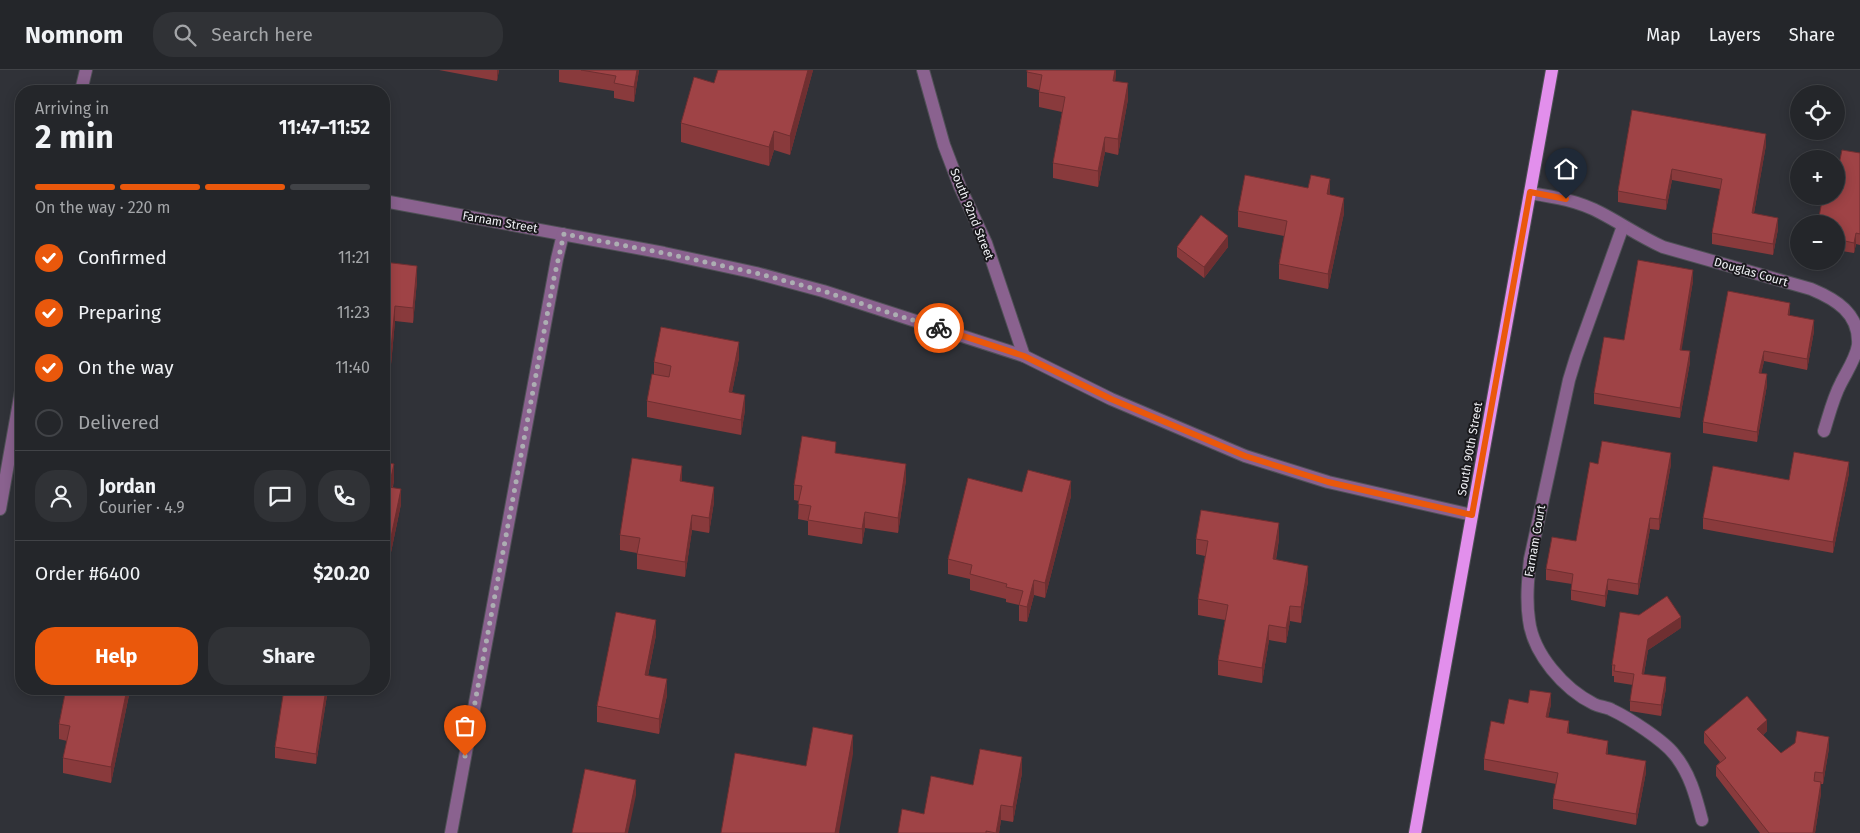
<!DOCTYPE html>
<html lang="en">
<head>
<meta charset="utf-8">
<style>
	:root { --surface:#24262a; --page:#303236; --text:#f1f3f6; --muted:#a3a5a8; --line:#414347; --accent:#ea580c }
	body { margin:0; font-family:"Fira Sans",sans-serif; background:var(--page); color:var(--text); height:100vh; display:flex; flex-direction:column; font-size:19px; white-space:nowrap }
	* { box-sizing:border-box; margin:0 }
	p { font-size:16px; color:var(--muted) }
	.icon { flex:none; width:28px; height:28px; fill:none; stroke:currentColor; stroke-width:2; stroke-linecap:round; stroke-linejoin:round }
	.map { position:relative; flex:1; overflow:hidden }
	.side { position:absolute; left:15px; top:15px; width:375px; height:610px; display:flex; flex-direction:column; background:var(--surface); border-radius:20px; box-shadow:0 2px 12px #0003,0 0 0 1px var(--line) }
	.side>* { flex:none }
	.buttons { position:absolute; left:1790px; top:15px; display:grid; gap:10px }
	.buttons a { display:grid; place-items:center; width:55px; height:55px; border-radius:50%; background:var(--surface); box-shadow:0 2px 12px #0003,0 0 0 1px var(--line); font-size:25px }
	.pin { position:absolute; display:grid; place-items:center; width:42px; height:42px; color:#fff; margin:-51px -21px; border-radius:50% 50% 50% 0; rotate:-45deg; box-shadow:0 0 5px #0007 }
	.pin .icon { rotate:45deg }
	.courier { position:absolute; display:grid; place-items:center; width:50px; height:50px; margin:-25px; border:4px solid #ea580c; border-radius:50%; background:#fff; color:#222; box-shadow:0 1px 6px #0007 }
	.overview em { font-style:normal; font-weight:700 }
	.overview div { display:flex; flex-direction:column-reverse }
	.overview { display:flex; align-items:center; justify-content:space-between; height:85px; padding:0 20px }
	h1 { font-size:32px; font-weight:700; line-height:38px }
	.bar { display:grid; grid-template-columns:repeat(4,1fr); gap:8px 5px; align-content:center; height:60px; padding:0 20px }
	.bar i { height:6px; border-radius:4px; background:var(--line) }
	.bar .current { background:var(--accent) }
	.bar p { grid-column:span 4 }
	.line { display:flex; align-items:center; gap:12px; padding:0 20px; border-top:1px solid var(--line) }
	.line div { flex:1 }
	.round { display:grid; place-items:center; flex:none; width:52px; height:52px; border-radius:20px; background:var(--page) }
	ol { padding:0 20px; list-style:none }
	li { display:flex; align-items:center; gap:15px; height:55px }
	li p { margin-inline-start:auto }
	li .icon { padding:5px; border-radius:50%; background:var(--accent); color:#fff; stroke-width:4 }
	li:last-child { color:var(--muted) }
	li i { width:28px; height:28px; border:2px solid var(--line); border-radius:50% }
	.button { display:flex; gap:10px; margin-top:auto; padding:10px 20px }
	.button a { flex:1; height:58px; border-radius:20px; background:var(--accent); color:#fff; font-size:20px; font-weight:700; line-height:58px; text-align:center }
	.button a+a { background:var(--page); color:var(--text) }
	header { display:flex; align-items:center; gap:30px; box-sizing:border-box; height:70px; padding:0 25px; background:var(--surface); border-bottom:1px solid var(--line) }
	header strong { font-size:24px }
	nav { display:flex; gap:28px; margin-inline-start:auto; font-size:18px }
	.search { width:350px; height:45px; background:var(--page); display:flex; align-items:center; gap:12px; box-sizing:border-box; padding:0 18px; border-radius:20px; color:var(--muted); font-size:19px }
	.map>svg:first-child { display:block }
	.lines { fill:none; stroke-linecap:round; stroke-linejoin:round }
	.minor-casing { stroke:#4f5056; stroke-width:14 }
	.primary-casing { stroke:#4f5056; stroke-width:14 }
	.minor { stroke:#8a628f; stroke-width:12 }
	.primary { stroke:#e28fec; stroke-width:12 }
	.wall { fill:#893a3c }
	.shaded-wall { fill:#6f2f31 }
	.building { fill:#9f4346; stroke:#6f2f31 }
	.done { stroke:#acaeb2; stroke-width:5; stroke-dasharray:0 9 }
	.route { stroke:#ea580c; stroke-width:6 }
	.labels { text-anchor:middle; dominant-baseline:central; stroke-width:4; stroke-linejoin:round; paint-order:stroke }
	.street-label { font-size:12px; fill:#eff0f4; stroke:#19191c }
</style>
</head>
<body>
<header>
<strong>Nomnom</strong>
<div class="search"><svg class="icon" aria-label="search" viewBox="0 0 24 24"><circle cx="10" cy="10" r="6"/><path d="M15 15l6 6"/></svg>Search here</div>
<nav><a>Map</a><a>Layers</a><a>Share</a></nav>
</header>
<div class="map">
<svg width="1860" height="763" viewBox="0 0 1860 763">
	<rect width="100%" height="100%" fill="#303238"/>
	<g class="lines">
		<g class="minor-casing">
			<g id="minor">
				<path d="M923,0L944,75L960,117L986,173L1024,286"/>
				<path d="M81,21L86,0"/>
				<path d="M1530,123C1555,127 1579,131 1601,143C1622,154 1641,167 1663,177L1811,219C1835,229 1860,243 1858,275C1856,288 1847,301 1841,313C1833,328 1829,345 1824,361"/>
				<path d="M384,131L664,183L756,203L823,221L1024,286L1111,329L1245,386L1328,412L1472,445"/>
				<path d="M1623,156L1576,287L1569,310L1530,489C1528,509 1526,530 1529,550C1533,584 1564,619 1594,634C1600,637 1607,637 1612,640C1629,648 1663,670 1674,684C1690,703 1696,727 1702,750"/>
				<path d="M0,439L21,321"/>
				<path d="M451,763L557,189L563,164"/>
			</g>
		</g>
		<g class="primary-casing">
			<path id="primary" d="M1415,763L1552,0"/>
		</g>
		<use href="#minor" class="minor"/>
		<use href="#primary" class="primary"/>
	</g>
	<g class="wall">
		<path d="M439,0H499L497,11Z"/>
		<path d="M559,0H639L634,32L614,28V21L559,12Z"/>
		<path d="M813,0L790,85L774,80L769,96L681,72V53L714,13Z"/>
		<path d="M1116,0L1115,11L1128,29L1118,85L1105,82L1098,117L1053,108V93L1062,42L1039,37V20L1027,17V2Z"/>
		<path d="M1632,40L1766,75L1754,143L1778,159L1773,185L1712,174V163L1720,119L1672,110L1666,140L1618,132V121Z"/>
		<path d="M1860,83V175L1856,174L1854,183L1836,180V154H1818L1823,126H1836Z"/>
		<path d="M1329,125L1344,143L1328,219L1279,209V194L1284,166L1238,157V141Z"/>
		<path d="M1177,177H1228L1204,208L1177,187Z"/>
		<path d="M384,192L417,211L413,253L395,251L387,338H384Z"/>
		<path d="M1693,211L1681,280L1690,292L1680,348L1594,334V323L1624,270Z"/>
		<path d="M1790,245L1814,261L1807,300L1764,291L1761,303L1767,315L1757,372L1703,363V352Z"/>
		<path d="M739,288L732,322L745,340L741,365L647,347V331L654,304V292Z"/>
		<path d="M836,383L906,410L898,463L865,458L862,474L808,465V451L798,449L799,431L794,430V415Z"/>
		<path d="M384,392L394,410L393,417L401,434L384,516Z"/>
		<path d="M1598,394H1671L1659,460L1650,459L1638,525L1608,520L1605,537L1571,530V520L1572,514L1546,510V499L1576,471Z"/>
		<path d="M1849,403L1833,483L1703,459V448L1789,410Z"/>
		<path d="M682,412L714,432L709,463L692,460L685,507L637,499V483L620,480V465Z"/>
		<path d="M1022,422L1071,426L1045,528L1034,525L1027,552L1019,551V535L1006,532V529L970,520V509L948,504V489Z"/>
		<path d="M1196,469H1279L1276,490L1308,511L1301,553L1290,551L1286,573L1269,570L1262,613L1218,605V590L1225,550L1198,545V529L1205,486L1196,484Z"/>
		<path d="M1681,558L1648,580L1644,604L1666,618L1661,646L1630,641V631L1633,615L1614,612V606H1612V595Z"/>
		<path d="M656,565L648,606L667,625L659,664L597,652V636Z"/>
		<path d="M66,619H138V622L130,620L111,713L63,703V688L67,671L59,669V654Z"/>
		<path d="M328,619L316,694L275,688V677Z"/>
		<path d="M1528,633L1551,634L1548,648L1568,664L1608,682L1607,684L1646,702L1636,755L1553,739V729L1556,714L1484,700V689L1504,654Z"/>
		<path d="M1767,661L1763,665L1781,683L1829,678L1823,714H1821V723L1815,763H1760L1716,706V696L1720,692L1704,673V662Z"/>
		<path d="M1022,703L1013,752L1001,750L999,763H898L924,744L973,715Z"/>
	</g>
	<g class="shaded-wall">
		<path d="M497,0H499L497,11Z"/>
		<path d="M637,0H639L634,32V17Z"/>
		<path d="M808,0H813L790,85V66Z"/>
		<path d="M1115,0H1116V6L1113,26V11Z"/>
		<path d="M1128,13V29L1118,85V69Z"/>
		<path d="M774,61V80L769,96V77Z"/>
		<path d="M1766,64V75L1752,154V143Z"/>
		<path d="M1105,67V82L1098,117V101Z"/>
		<path d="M1672,99V110L1666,140V130Z"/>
		<path d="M1330,109V124L1327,140V124Z"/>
		<path d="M1344,128V143L1328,219V204Z"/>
		<path d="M1778,148V159L1773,185V174Z"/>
		<path d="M1856,163V174L1854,183V173Z"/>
		<path d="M1228,166V177L1204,208V197Z"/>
		<path d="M417,196V211L413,253V238Z"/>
		<path d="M1693,200V211L1680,290V280Z"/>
		<path d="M1790,233V243L1788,256V245Z"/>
		<path d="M395,236V251L387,338V323Z"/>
		<path d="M1814,250V261L1807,300V289Z"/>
		<path d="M739,272V288L729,337V322Z"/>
		<path d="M1690,281V292L1680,348V338Z"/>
		<path d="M1764,281V291L1759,314V303Z"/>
		<path d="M1767,304V315L1757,372V362Z"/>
		<path d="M745,325V340L741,365V350Z"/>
		<path d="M1671,383V394L1659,460V449Z"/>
		<path d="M1849,392V403L1833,483V472Z"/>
		<path d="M394,394V410L389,432V417Z"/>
		<path d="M906,394V410L898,463V448Z"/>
		<path d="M682,396V412L680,411Z"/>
		<path d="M1071,411V426L1045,528V513Z"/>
		<path d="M714,417V432L709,463V448Z"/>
		<path d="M401,419V434L384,516V501Z"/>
		<path d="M865,442V458L862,474V459Z"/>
		<path d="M692,445V460L685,507V492Z"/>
		<path d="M1650,448V459L1638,525V514Z"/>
		<path d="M1279,453V469L1273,505V489Z"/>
		<path d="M1308,496V511L1301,553V537Z"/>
		<path d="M1608,509V520L1605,537V526Z"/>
		<path d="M1034,510V525L1027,552V537Z"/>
		<path d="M1290,536V551L1286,573V558Z"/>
		<path d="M1681,547V558L1648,580L1642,614V604L1648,569Z"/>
		<path d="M656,550V565L645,620V605Z"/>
		<path d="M1269,555V570L1262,613V598Z"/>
		<path d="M1666,607V618L1661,646V635Z"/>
		<path d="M667,609V625L659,664V649Z"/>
		<path d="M127,619H130V620L111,713V697Z"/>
		<path d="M326,619H328L316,694V684Z"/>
		<path d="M1551,623V634L1546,658V647Z"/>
		<path d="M1767,650V661L1757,670V659Z"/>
		<path d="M1569,651V662L1567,674V663Z"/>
		<path d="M853,665V684L839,763H835Z"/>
		<path d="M1829,667V678L1823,714V703Z"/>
		<path d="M1608,671V682L1606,695V684Z"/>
		<path d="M1022,687V703L1013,752V737Z"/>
		<path d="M1646,691V702L1636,755V744Z"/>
		<path d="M636,710V725L628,763H625Z"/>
		<path d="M1821,712V723L1815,763H1813Z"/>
		<path d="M1001,735V750L999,763H996Z"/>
	</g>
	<g class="building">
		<path d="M581,0H637L634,17L614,13L616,6Z"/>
		<path d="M718,0H808L790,66L774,61L769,77L681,53L694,7L714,13Z"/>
		<path d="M1027,0H1115L1113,11L1128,13L1118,69L1105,67L1098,101L1053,93L1065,27L1039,22L1042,5L1027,2Z"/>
		<path d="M1632,40L1766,64L1752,143L1778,148L1773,174L1712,163L1722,109L1672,99L1666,130L1618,121Z"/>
		<path d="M1842,80L1860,83V164L1856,163L1854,173L1836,169V154H1825L1818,152L1823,126H1836V109Z"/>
		<path d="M1245,105L1308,118L1311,105L1330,109L1327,124L1344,128L1328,204L1279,194L1287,151L1238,141Z"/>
		<path d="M1201,145L1228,166L1204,197L1177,177Z"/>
		<path d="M1638,190L1693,200L1680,280L1690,281L1680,338L1594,323L1604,267L1624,270Z"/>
		<path d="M384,192L417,196L413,238L395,236L387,323L384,322Z"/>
		<path d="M1728,221L1790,233L1788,245L1814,250L1807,289L1764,281L1759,303L1767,304L1757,362L1703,352Z"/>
		<path d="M661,257L739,272L729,322L745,325L741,350L647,331L652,304L669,307L671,296L654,292Z"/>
		<path d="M802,366L836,372L835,383L906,394L898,448L865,442L862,459L808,450L811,436L798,434L802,416L794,415Z"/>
		<path d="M1602,371L1671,383L1659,449L1650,448L1638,514L1608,509L1605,526L1571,520L1573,504L1546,499L1552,467L1576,471L1590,392L1598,394Z"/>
		<path d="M1794,382L1849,392L1833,472L1703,448L1713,396L1789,410Z"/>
		<path d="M632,388L682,396L680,411L714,417L709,448L692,445L685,492L637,484L640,468L620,465Z"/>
		<path d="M384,392L394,394L389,417L401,419L384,501Z"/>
		<path d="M1028,400L1071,411L1045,513L1034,510L1027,537L1019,535L1023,521L1006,517L1007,514L970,504L972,495L948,489L968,408L1022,422Z"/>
		<path d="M1201,440L1279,453L1273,489L1308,496L1301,537L1290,536L1286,558L1269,555L1262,598L1218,590L1228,535L1198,529L1208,471L1196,469Z"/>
		<path d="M1667,526L1681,547L1648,569L1642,604L1666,607L1661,635L1630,631L1634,604L1614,601L1615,595H1612L1620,542L1639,545Z"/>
		<path d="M616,542L656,550L645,605L667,609L659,649L597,636Z"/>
		<path d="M66,619H127L111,697L63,688L70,656L59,654Z"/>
		<path d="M284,619H326L316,684L275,677Z"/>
		<path d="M1530,620L1551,623L1546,647L1569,651L1567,663L1608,671L1606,684L1646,691L1636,744L1553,729L1558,703L1484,689L1491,651L1504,654L1509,629L1528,633Z"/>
		<path d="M1747,626L1767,650L1757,659L1781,683L1795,673L1797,661L1829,667L1823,703L1815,702L1814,711L1821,712L1813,763H1769L1716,696L1726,688L1704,662Z"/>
		<path d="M813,657L853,665L835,763H721L735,683L806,696Z"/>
		<path d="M980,679L1022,687L1013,737L1001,735L996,763L986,761V763H898L902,739L924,744L931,706L973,715Z"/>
		<path d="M585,699L636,710L625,763H572Z"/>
	</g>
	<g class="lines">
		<path class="done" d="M465,686L554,208L564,164L664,183L756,203L823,221L893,244L939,258"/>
		<path class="route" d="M939,258L1024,286L1111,329L1245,386L1328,412L1472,445L1530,122L1566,129"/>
	</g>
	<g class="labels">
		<g class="street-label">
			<text transform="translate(972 144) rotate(68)">South 92nd Street</text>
			<text transform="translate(500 152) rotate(10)">Farnam Street</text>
			<text transform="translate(1751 202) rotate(16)">Douglas Court</text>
			<text transform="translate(1470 379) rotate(-80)">South 90th Street</text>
			<text transform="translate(1535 471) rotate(-80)">Farnam Court</text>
		</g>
	</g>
</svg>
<div class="buttons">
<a><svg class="icon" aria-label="locate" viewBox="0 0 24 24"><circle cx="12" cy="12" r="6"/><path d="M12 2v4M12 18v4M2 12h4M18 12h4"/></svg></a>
<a>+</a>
<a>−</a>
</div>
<div class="pin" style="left:465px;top:686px;background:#ea580c"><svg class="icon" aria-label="bag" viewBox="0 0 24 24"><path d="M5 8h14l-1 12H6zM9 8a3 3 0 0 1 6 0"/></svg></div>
<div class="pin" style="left:1566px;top:129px;background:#1f2937"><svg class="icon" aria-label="home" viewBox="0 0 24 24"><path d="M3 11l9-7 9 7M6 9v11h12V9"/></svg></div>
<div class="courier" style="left:939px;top:258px"><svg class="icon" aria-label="bike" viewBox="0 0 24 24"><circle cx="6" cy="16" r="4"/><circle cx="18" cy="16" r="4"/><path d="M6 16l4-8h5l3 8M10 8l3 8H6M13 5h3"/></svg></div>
<section class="side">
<div class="overview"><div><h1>2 min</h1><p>Arriving in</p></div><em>11:47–11:52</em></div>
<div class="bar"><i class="current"></i><i class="current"></i><i class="current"></i><i></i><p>On the way · 220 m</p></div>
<ol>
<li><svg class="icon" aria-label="check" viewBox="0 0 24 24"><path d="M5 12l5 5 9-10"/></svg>Confirmed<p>11:21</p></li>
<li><svg class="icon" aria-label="check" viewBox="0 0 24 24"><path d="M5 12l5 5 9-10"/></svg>Preparing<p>11:23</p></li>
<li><svg class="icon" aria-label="check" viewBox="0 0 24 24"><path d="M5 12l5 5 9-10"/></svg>On the way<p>11:40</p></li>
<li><i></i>Delivered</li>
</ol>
<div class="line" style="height:90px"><a class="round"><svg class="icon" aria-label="person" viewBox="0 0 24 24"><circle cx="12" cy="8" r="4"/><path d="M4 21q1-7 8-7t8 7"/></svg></a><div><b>Jordan</b><p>Courier · 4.9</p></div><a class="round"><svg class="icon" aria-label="chat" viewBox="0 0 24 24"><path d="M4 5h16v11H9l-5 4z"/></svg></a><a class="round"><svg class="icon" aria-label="phone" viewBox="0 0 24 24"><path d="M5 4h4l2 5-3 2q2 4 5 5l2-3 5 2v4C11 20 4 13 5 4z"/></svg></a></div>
<div class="line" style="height:65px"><div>Order #6400</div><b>$20.20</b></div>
<div class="button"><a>Help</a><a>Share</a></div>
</section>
</div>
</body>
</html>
